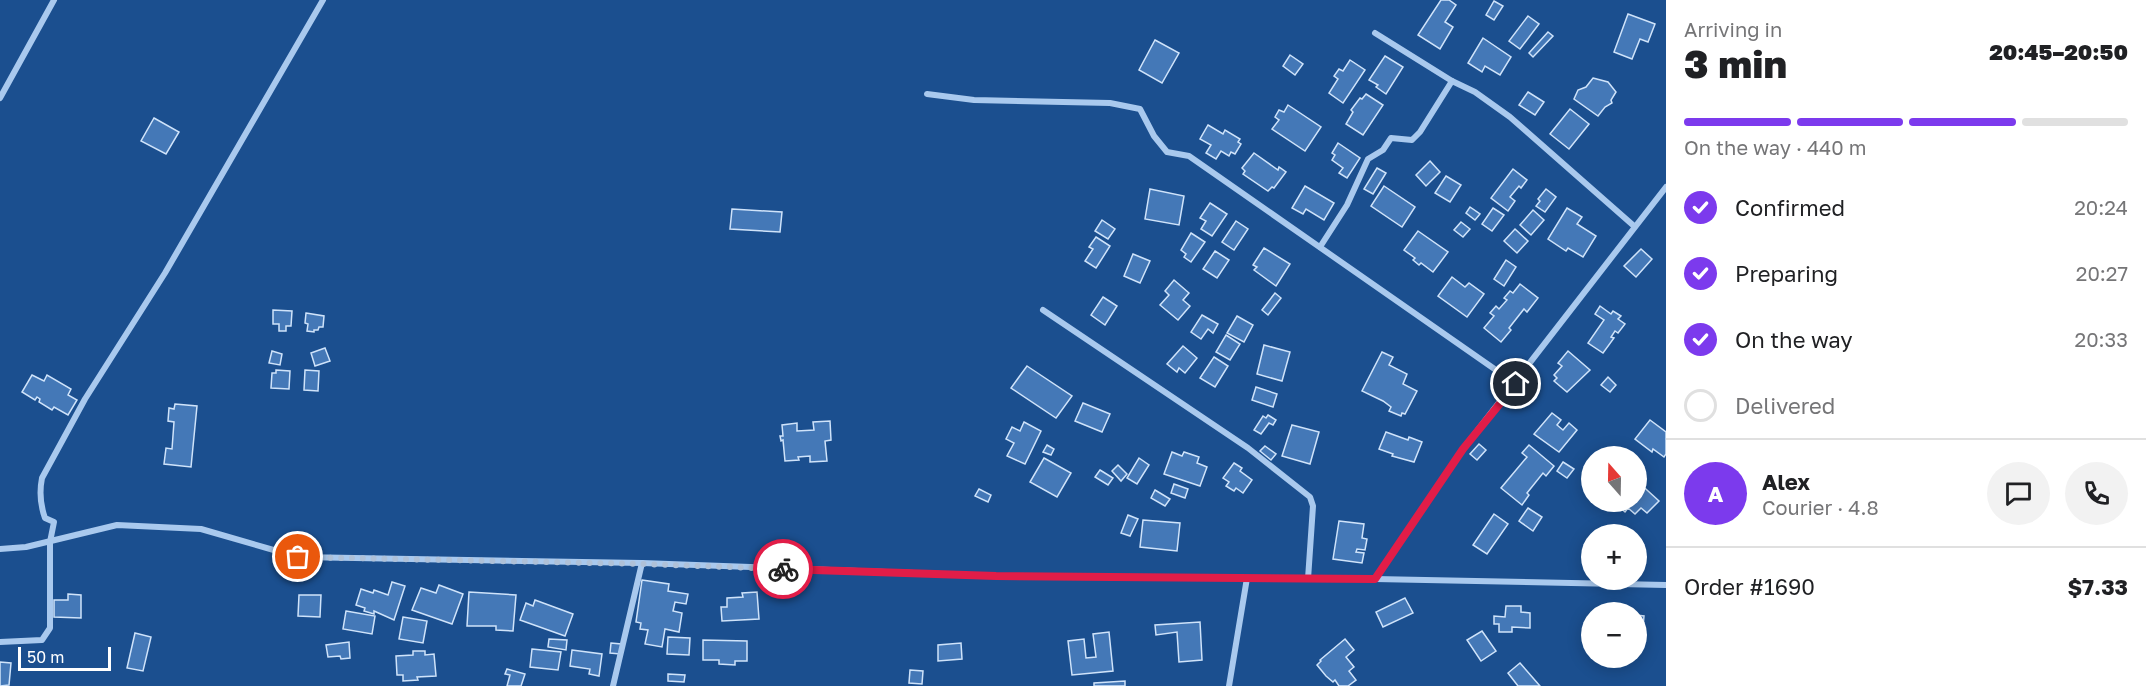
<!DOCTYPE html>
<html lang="en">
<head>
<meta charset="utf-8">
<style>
	:root { --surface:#fff; --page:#f2f2f2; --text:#202124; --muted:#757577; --line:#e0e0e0; --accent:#7c3aed }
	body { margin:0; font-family:"Golos Text",sans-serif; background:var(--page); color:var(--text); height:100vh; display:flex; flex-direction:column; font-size:22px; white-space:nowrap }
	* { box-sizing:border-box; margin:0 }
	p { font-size:20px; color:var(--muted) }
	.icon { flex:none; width:33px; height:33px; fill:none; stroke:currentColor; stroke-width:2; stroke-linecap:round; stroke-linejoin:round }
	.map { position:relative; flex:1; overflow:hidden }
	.panel { display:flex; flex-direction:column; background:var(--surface); width:480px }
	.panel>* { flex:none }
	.needle { width:39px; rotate:340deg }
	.fabs { position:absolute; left:1581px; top:446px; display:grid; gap:12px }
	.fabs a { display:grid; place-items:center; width:66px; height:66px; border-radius:50%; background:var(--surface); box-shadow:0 3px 15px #0003; font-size:30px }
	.scale { position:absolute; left:18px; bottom:15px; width:93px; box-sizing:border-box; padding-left:6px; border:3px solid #fff; border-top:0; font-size:16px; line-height:21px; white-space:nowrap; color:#fff; -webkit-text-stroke:4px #1b4f8f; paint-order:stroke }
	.pin { position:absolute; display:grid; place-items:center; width:51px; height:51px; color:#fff; margin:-26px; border:3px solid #fff; border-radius:50%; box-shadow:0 2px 6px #0007 }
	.courier { position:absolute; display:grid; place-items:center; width:60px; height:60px; margin:-30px; border:4px solid #e11d48; border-radius:50%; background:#fff; color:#222; box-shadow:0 2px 8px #0007 }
	.headline em { font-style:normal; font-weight:800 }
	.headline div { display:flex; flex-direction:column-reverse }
	.headline { display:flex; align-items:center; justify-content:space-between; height:102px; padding:0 18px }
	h1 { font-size:39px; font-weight:800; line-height:45px }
	.bar { display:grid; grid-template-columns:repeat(4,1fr); gap:9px 6px; align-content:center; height:72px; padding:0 18px }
	.bar i { height:8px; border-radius:4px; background:var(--line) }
	.bar .active { background:var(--accent) }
	.bar p { grid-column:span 4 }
	.line { display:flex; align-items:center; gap:15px; padding:0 18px; border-top:2px solid var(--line) }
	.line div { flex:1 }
	.round { display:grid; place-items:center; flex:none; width:63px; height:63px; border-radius:32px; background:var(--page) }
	ol { padding:0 18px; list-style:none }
	li { display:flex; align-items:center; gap:18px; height:66px }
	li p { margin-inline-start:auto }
	li .icon { padding:6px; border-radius:50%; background:var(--accent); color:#fff; stroke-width:4 }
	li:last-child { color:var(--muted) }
	li i { width:33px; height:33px; border:3px solid var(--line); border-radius:50% }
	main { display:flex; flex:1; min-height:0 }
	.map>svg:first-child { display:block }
	.building { fill:#4478b7; stroke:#cfe3fa; stroke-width:1.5 }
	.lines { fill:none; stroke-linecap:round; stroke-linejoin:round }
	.minor { stroke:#a9c9ee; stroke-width:6 }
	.done { stroke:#afc1d8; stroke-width:6; stroke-dasharray:0 10.8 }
	.route { stroke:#e11d48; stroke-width:8 }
</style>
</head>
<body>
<main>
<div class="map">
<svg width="1666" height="686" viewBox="0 0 1666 686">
	<rect width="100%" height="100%" fill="#1b4f8f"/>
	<g class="building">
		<path d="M1441,0H1449L1456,5L1445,22L1453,27L1440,49L1418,35Z"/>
		<path d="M1494,1L1503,6L1494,20L1486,15Z"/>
		<path d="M1628,14L1655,24L1648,42L1640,39L1632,59L1614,52Z"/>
		<path d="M1528,16L1539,24L1520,49L1509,41Z"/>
		<path d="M1548,32L1553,36L1533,57L1529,53Z"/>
		<path d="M1483,38L1511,57L1500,75L1485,66L1482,72L1468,63Z"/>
		<path d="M1155,40L1179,53L1162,83L1139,70Z"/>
		<path d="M1290,55L1303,64L1295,75L1283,66Z"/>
		<path d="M1385,56L1403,67L1386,94L1376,87L1378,85L1369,80Z"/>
		<path d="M1350,60L1365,70L1343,103L1329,93L1338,79L1334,76L1339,69L1343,71Z"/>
		<path d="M1593,78L1608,82L1616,92L1611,100L1612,103L1605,107L1598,116L1574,99L1578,90L1586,87Z"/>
		<path d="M1528,92L1544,102L1535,115L1519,105Z"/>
		<path d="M1366,94L1383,105L1363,135L1346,124L1353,112L1351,110L1360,98L1362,99Z"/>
		<path d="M1288,105L1321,127L1305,151L1272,129L1279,120L1275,117L1279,110L1284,112Z"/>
		<path d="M1570,109L1589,124L1569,149L1550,134Z"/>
		<path d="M154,118L179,132L166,154L141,141Z"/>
		<path d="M1208,125L1223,134L1225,130L1240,139L1238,142L1241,144L1235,154L1231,152L1229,156L1221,151L1216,159L1206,153L1211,145L1200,139Z"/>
		<path d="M1338,143L1360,158L1347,178L1339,173L1343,168L1332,160L1335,155L1332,153Z"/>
		<path d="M1254,153L1278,170L1279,167L1286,172L1274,188L1272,187L1268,191L1243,174L1245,171L1242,168Z"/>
		<path d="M1430,161L1440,172L1426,186L1416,175Z"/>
		<path d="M1377,168L1386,173L1373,194L1364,189Z"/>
		<path d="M1513,169L1527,180L1521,188L1519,186L1510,197L1515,201L1508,211L1491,198Z"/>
		<path d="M1446,176L1461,185L1450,202L1435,193Z"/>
		<path d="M1305,186L1334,203L1324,220L1306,209L1303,214L1292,208Z"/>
		<path d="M1384,186L1415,207L1402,227L1371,206Z"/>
		<path d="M1150,189L1184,196L1179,225L1145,219Z"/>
		<path d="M1546,189L1556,197L1545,212L1536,206L1540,201L1538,199Z"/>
		<path d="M1210,203L1227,214L1212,236L1201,229L1206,221L1200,218Z"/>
		<path d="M1470,207L1480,214L1475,220L1466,213Z"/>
		<path d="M1493,208L1504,215L1492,231L1482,224Z"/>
		<path d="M1567,208L1582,217L1577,224L1596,236L1583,257L1568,248L1566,251L1548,239Z"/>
		<path d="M732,209L782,212L780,232L730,229Z"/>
		<path d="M1533,210L1544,220L1531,235L1520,225Z"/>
		<path d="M1102,220L1115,229L1108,239L1095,231Z"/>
		<path d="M1236,221L1248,229L1234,250L1222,242Z"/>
		<path d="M1461,222L1470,229L1463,237L1454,230Z"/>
		<path d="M1515,229L1528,241L1517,253L1504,241Z"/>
		<path d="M1418,231L1448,252L1433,272L1421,263L1419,265L1413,260L1415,258L1404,250Z"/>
		<path d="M1191,233L1205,242L1191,262L1184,257L1186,254L1181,250Z"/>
		<path d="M1096,237L1110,246L1096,268L1085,261L1093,249L1089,247Z"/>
		<path d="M1264,248L1290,264L1276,286L1254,270L1257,267L1253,265Z"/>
		<path d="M1641,249L1652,259L1636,277L1624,266Z"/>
		<path d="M1215,251L1229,260L1217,278L1203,269Z"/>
		<path d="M1133,254L1150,261L1140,283L1124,276Z"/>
		<path d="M1506,260L1516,267L1504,286L1494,279Z"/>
		<path d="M1452,277L1465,287L1469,283L1484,294L1467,317L1438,296Z"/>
		<path d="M1174,280L1189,293L1183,300L1190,306L1178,320L1160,305L1169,295L1165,291Z"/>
		<path d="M1520,284L1538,298L1527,312L1524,309L1509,328L1511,330L1501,342L1484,328L1494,316L1490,313L1496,306L1499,309L1507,300L1504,298L1510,291L1513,293Z"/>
		<path d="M1275,293L1281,298L1268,315L1262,310Z"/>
		<path d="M1103,297L1117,306L1105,325L1091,315Z"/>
		<path d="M1600,306L1611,314L1613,311L1621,316L1618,319L1625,324L1618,333L1615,331L1611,337L1614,338L1603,353L1588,343L1604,320L1595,314Z"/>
		<path d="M273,310L292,311L291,326H286V331H279V324H273Z"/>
		<path d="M306,313L324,316L323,327H319L318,330H314V332L307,331L308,324L305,323Z"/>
		<path d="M1202,315L1218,324L1213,333L1208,329L1201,339L1191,332Z"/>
		<path d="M1237,316L1253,325L1244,342L1227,333Z"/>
		<path d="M1226,335L1240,344L1230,360L1216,352Z"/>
		<path d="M1264,345L1290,352L1282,381L1257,374Z"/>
		<path d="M1183,346L1197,358L1185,373L1179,368L1177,372L1167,364Z"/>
		<path d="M325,348L330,361L315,366L311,353Z"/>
		<path d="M272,351L282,354L280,365L269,363Z"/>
		<path d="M1568,351L1590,370L1567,392L1554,381L1557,378L1554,375L1562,366L1558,363Z"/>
		<path d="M1382,352L1393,357L1389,365L1407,374L1403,384L1417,391L1405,414L1402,413L1401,416L1389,411L1391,407L1383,401L1362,391Z"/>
		<path d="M1214,357L1228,366L1215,387L1200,378Z"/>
		<path d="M1027,366L1072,396L1056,418L1011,388Z"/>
		<path d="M276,370L290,371L289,389L271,388L272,373H276Z"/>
		<path d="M305,370L319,371L318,391L304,390Z"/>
		<path d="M32,375L44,381L47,375L71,389L68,395L77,400L68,415L54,407L52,410L39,402L40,399L37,397L35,400L22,392Z"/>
		<path d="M1608,377L1616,385L1610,392L1601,385Z"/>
		<path d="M1256,387L1277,394L1273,407L1252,400Z"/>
		<path d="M1083,403L1110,414L1102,432L1075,421Z"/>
		<path d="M175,404L197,406L191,467L164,464L166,448L172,449L174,422L168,421L169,408L174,409Z"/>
		<path d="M1552,413L1561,420L1557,425L1563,430L1569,423L1577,430L1559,452L1534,434Z"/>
		<path d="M1268,415L1276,420L1273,425L1269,423L1261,434L1254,430L1263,416L1266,418Z"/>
		<path d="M1650,420L1666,432V454L1664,457L1653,449L1652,452L1635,439Z"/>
		<path d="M830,421L831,440L825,441L827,461L810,462V456L798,457L799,460L785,461L783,440L781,441L780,436H783L782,425L797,423V431L814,430L813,422Z"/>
		<path d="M1024,422L1041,431L1025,464L1007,456L1014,443L1006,439L1012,427L1020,431Z"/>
		<path d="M1292,425L1319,432L1310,464L1282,456Z"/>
		<path d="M1386,432L1408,440L1409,437L1422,442L1414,462L1392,456L1393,454L1379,449Z"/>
		<path d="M1479,444L1486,450L1477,460L1470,454Z"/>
		<path d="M1047,445L1054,449L1051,455L1043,452Z"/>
		<path d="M1529,445L1554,466L1546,476L1543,473L1527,493L1529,495L1522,505L1501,488L1527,457L1522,453Z"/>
		<path d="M1265,446L1276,454L1271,460L1260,451Z"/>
		<path d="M1172,452L1182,456L1184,452L1199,457L1197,463L1207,467L1200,486L1164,474Z"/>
		<path d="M1044,458L1071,473L1057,497L1030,482Z"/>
		<path d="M1139,458L1149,465L1137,484L1127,478Z"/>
		<path d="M1563,462L1574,469L1567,478L1557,471Z"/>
		<path d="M1234,463L1242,468L1240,471L1252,480L1243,493L1236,488L1234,491L1226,486L1229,482L1223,478Z"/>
		<path d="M1118,465L1127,474L1121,481L1112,471Z"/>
		<path d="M1100,470L1113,478L1108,485L1095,477Z"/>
		<path d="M1636,480L1659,501L1647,513L1641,508L1635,514L1628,508L1625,512L1614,502L1636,501Z"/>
		<path d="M1174,484L1188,489L1185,498L1171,493Z"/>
		<path d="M979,489L991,495L988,502L975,496Z"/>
		<path d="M1155,490L1170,499L1165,506L1151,498Z"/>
		<path d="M1528,508L1542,517L1533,531L1519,521Z"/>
		<path d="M1494,514L1508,524L1487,554L1473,545Z"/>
		<path d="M1128,515L1138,519L1130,536L1121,533Z"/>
		<path d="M1143,520L1180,523L1177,551L1140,547Z"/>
		<path d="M1339,521L1364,524L1362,538L1367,539L1365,550L1357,549L1356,552L1364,553L1362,563L1333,559Z"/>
		<path d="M642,580L669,584L668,591L688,594L686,604L675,602L673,611L682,613L679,632L665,629L662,647L645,644L648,630L640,629L641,623L636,622Z"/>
		<path d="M392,582L405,586L394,620L374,611V614L364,611L365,608L356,605L361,589L373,593L374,590L388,595Z"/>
		<path d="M439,585L463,594L452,624L412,610L421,588L436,593Z"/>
		<path d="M469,592L516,595L513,631L496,630V626H467Z"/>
		<path d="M757,592L759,619L722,621L721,607H727V598L743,597L742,593Z"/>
		<path d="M68,594L81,595V618L54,617V600H68Z"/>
		<path d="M299,595H321L320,617L298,616Z"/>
		<path d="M1405,598L1413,613L1383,627L1376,612Z"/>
		<path d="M535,600L573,614L565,636L520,620L526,603L533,606Z"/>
		<path d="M1506,606H1521V612L1530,613V628L1512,627V632H1499V624H1494V616L1505,617Z"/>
		<path d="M346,611L375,616L372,634L343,629Z"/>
		<path d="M1636,615L1644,616L1642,640L1636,639Z"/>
		<path d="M403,617L427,621L423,643L399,639Z"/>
		<path d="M1200,622L1202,660L1179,662L1177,632L1156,635L1155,625Z"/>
		<path d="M1482,631L1496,651L1481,661L1467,640Z"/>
		<path d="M1109,632L1113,671L1072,675L1068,641L1084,639L1086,658L1096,657L1093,634Z"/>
		<path d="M135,633L151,637L143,671L127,668Z"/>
		<path d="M668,637L690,638L689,655L667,654Z"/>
		<path d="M549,639L567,640L566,650L548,647Z"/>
		<path d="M1345,639L1354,650L1346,657L1354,667L1349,671L1356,680L1348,686H1339L1335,680L1333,682L1326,676L1317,665L1321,661L1320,660Z"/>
		<path d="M703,640L747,641V661H735V665L719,664V660H703Z"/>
		<path d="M349,642L350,658L341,659L340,656L328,657L326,645Z"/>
		<path d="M611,643L621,644L620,654L610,653Z"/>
		<path d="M961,643L962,659L938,661V645Z"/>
		<path d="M532,649L561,652L558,670L530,667Z"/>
		<path d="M572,650L602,654L599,676L589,674L590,669L570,666Z"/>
		<path d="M413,651H425V655L434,654L436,676L417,677L418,680L403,681V675H397L396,656L413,655Z"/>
		<path d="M0,662L11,663L9,685L0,686Z"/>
		<path d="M1520,663L1540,686H1518L1508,673Z"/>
		<path d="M507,669L525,674L521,686H507L510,675L505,674Z"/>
		<path d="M910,670L923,671L922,684L909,683Z"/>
		<path d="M668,674L685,675L684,682L668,681Z"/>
		<path d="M1125,681V686H1094V683Z"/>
	</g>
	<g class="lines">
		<g class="minor">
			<path d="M1375,33L1452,81L1475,92L1510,117L1634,226"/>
			<path d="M927,94L974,100L1110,103L1140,109L1154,136L1167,152L1189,156L1516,384"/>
			<path d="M0,98L54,0"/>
			<path d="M1320,247L1347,205L1368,159L1383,150L1391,138L1412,140L1420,132L1452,81"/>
			<path d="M1043,310L1248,448L1310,497L1313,506L1308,579"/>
			<path d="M0,549L26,547L117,525L201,529L298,557L642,563L996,576L1375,579L1666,585"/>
			<path d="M1375,579L1463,449L1666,187"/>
			<path d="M0,642L42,640L50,628V542L54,522L45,518C40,504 39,493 42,478L85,399L165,273L323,0"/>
			<path d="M613,686L642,563"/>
			<path d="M1229,686L1247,578"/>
		</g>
	</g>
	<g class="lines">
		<path class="done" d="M298,557L642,564L783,569"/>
		<path class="route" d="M783,569L996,576L1375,579L1463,449L1516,384"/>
	</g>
</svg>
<div class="fabs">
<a><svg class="needle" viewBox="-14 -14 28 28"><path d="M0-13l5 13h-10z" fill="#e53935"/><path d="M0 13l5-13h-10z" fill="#757577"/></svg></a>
<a>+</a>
<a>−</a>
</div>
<div class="scale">50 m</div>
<div class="pin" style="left:298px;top:557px;background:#ea580c"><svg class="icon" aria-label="bag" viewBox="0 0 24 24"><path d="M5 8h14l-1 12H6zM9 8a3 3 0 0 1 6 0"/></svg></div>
<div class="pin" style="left:1516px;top:384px;background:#1f2937"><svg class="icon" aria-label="home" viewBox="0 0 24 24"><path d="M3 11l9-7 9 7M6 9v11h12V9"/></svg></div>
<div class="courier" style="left:783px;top:569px"><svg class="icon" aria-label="bike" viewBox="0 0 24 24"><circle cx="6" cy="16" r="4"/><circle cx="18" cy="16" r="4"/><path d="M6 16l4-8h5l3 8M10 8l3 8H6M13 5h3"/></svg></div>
</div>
<section class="panel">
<div class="headline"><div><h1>3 min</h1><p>Arriving in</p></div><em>20:45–20:50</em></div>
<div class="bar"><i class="active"></i><i class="active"></i><i class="active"></i><i></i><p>On the way · 440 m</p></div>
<ol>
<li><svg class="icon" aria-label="check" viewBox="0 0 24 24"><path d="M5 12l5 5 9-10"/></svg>Confirmed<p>20:24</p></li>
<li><svg class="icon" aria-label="check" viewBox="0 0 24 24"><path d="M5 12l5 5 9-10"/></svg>Preparing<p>20:27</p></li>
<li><svg class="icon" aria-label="check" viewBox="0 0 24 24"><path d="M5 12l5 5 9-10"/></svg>On the way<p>20:33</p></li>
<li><i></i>Delivered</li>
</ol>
<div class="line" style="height:108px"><b class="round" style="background:var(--accent);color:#fff">A</b><div><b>Alex</b><p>Courier · 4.8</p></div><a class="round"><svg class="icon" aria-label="chat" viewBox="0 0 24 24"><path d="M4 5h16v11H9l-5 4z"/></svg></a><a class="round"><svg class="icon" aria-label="phone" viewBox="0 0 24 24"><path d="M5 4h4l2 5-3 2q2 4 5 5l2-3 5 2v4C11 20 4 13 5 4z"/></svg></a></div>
<div class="line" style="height:78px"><div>Order #1690</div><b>$7.33</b></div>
</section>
</main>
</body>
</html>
